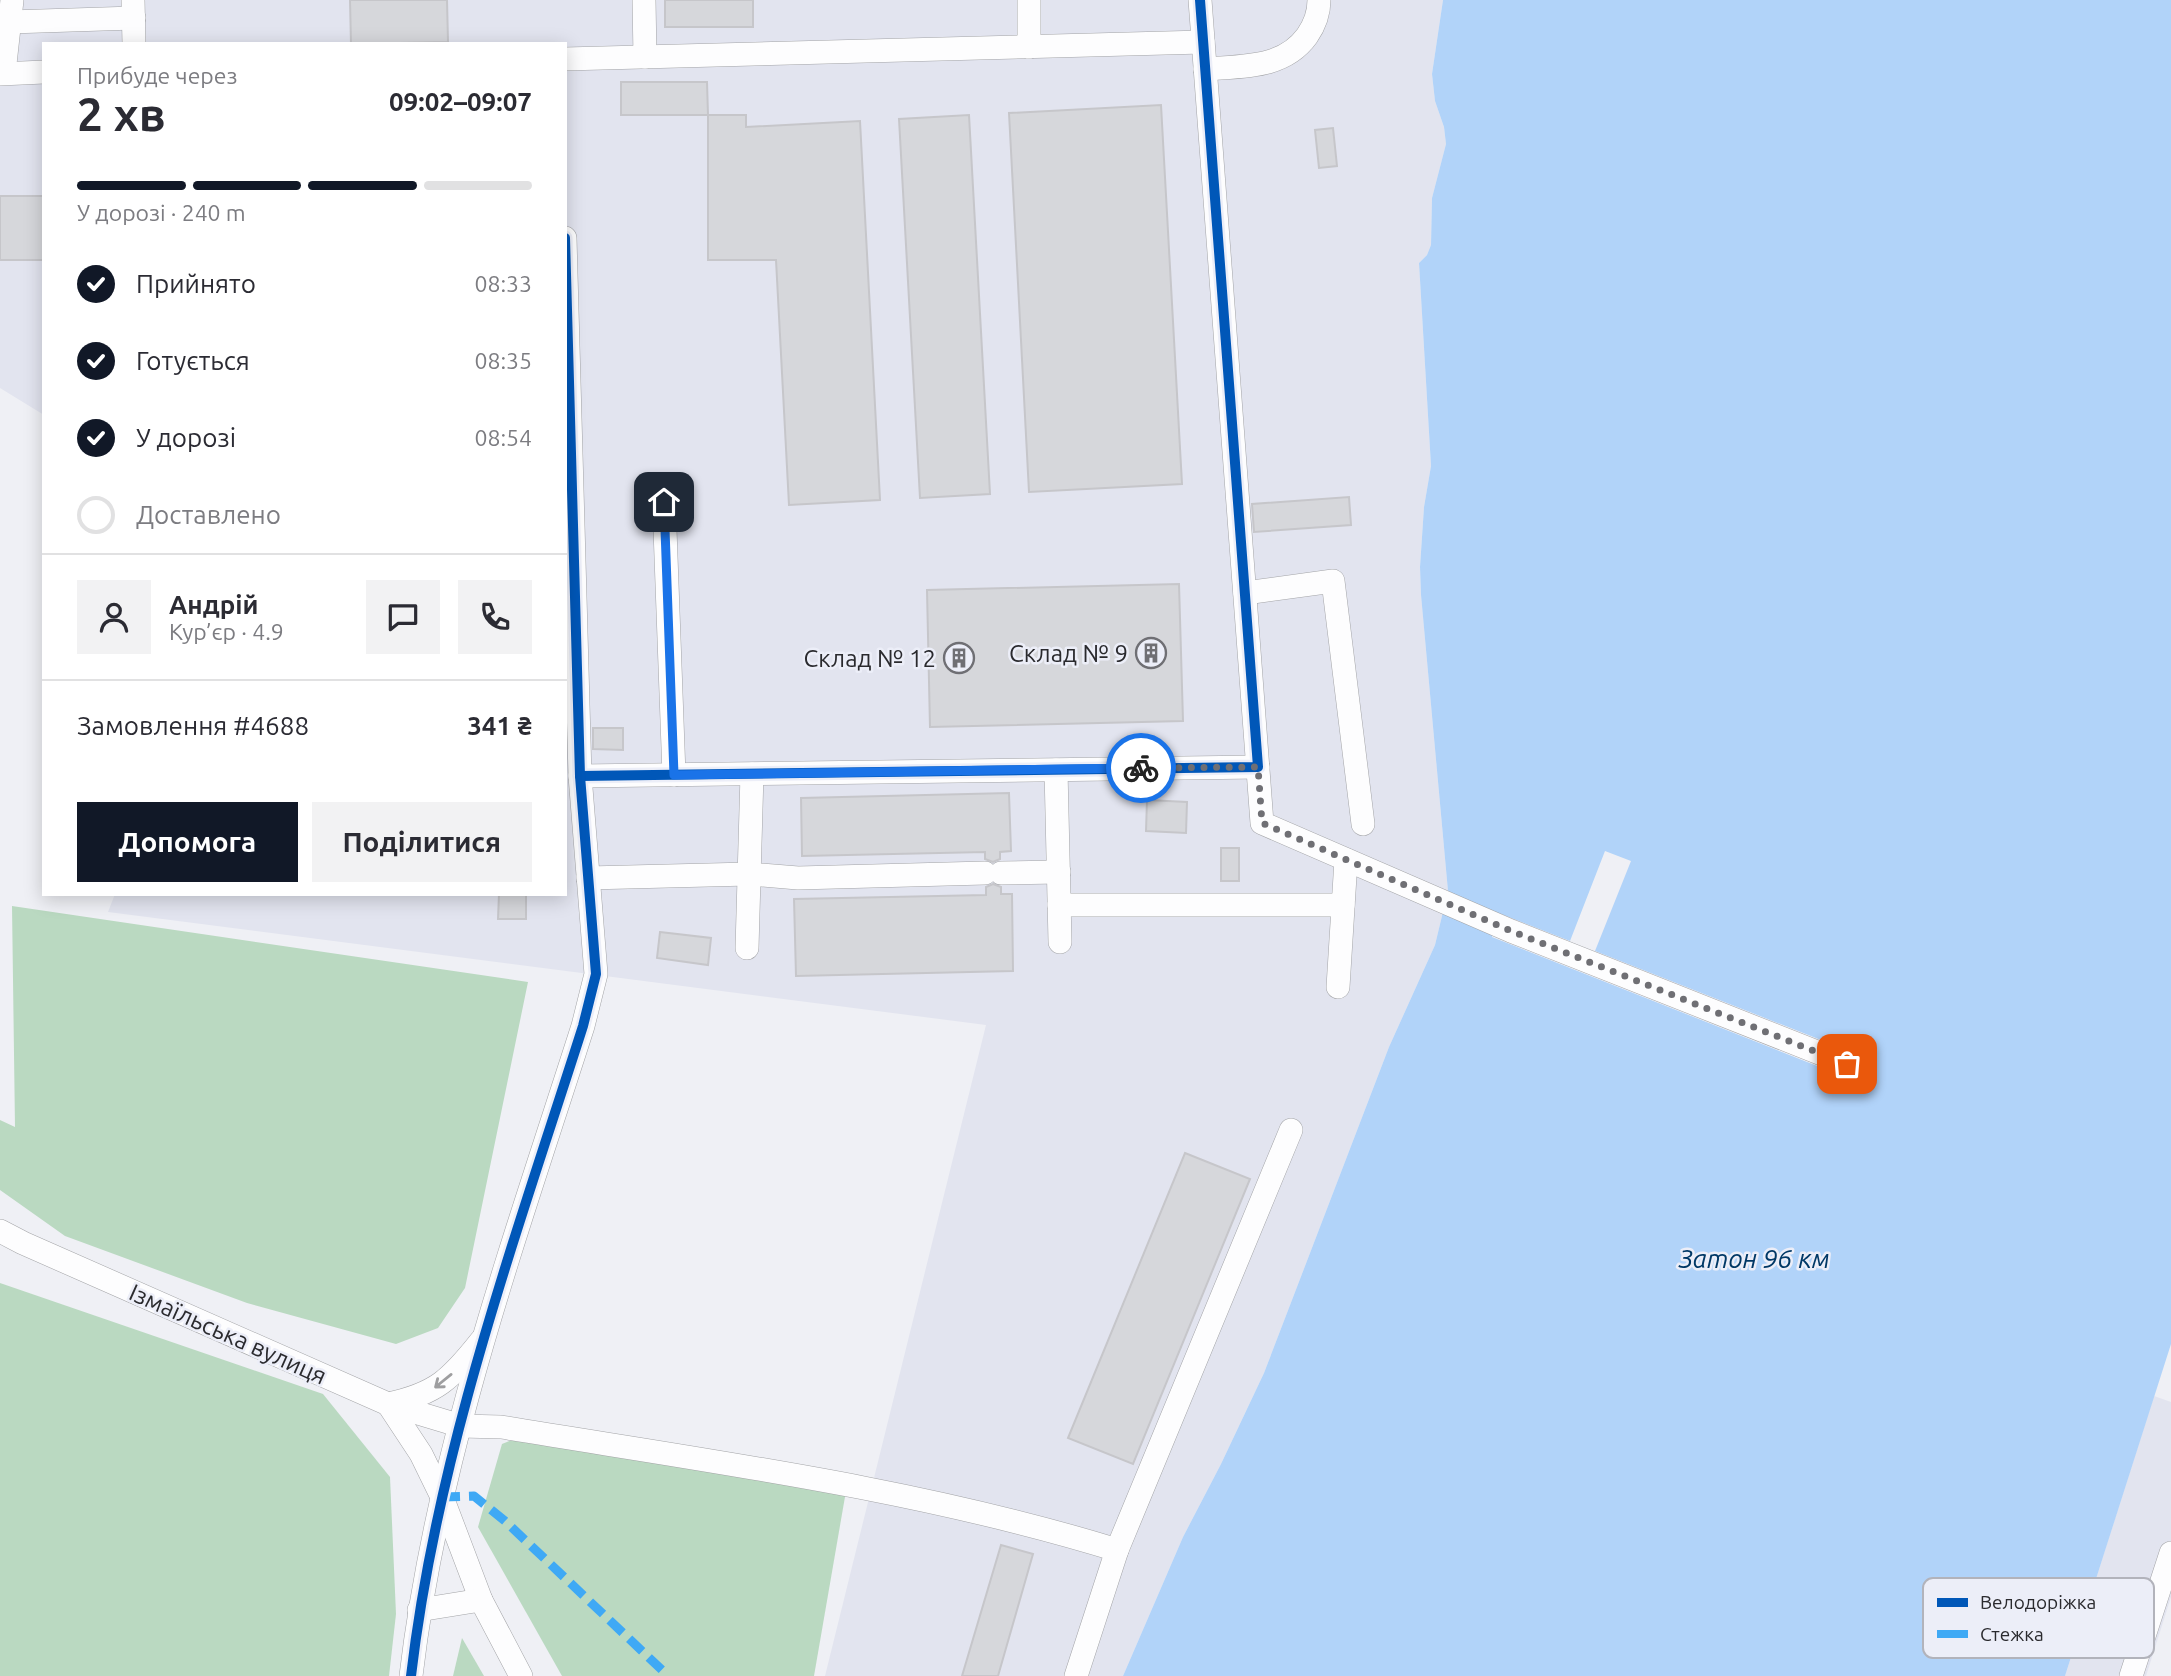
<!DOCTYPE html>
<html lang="uk">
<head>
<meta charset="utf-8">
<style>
	:root { --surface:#fff; --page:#f2f2f3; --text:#2b2b33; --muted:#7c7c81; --line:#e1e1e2; --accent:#111827 }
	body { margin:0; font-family:Ubuntu,sans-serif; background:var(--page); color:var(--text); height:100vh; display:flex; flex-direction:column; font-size:26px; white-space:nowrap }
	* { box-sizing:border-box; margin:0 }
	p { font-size:23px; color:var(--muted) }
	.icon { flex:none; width:38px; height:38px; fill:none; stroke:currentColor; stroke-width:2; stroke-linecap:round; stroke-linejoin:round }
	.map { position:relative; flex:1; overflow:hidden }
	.details { position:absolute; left:42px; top:42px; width:525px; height:854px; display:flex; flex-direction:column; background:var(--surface); border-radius:0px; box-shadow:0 4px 18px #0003 }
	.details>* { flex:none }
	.pin { position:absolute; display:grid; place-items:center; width:60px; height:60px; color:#fff; margin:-30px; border-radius:14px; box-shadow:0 4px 10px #0006 }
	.courier { position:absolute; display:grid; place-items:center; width:70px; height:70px; margin:-35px; border:5px solid #1a73e8; border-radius:50%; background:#fff; color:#222; box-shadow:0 2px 9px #0007 }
	.headline em { font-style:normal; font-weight:600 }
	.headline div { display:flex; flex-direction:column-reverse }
	.headline { display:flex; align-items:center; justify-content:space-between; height:119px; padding:0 35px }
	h1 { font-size:46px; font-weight:600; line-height:52px }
	.bar { display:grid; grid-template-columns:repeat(4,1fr); gap:10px 7px; align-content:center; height:84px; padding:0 35px }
	.bar i { height:9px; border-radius:5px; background:var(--line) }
	.bar .selected { background:var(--accent) }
	.bar p { grid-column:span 4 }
	.line { display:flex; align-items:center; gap:18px; padding:0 35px; border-top:2px solid var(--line) }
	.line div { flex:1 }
	.round { display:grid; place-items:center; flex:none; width:74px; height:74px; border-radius:0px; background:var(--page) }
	ol { padding:0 35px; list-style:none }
	li { display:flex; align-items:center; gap:21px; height:77px }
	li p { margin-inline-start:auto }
	li .icon { padding:7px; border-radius:50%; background:var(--accent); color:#fff; stroke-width:4 }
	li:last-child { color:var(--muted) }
	li i { width:38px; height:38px; border:4px solid var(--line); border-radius:50% }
	.cta { display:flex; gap:14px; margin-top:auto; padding:14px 35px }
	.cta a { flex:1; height:80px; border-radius:0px; background:var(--accent); color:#fff; font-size:28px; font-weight:600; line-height:80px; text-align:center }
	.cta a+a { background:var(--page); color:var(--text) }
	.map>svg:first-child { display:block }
	.built { fill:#e2e4ef }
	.forest { fill:#bad9c1 }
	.water { fill:#b1d3f9 }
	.pier { fill:#eff0f5 }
	.building { fill:#d6d7db; stroke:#c6c6ca; stroke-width:2 }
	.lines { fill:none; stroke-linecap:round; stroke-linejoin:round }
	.minor-casing { stroke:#a3a4a7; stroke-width:24 }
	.minor { stroke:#fdfdfe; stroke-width:23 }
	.quiet { stroke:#3fa9f5; stroke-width:9; stroke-dasharray:18 9; stroke-linecap:butt }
	.cycleway-casing { stroke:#eceef8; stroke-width:15 }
	.cycleway { stroke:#0057b8; stroke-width:10 }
	.oneway { stroke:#9e9ea0 }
	.done { stroke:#6f6f74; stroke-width:7; stroke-dasharray:0 12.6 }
	.route { stroke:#1a73e8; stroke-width:9 }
	.labels { text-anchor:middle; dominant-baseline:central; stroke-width:5; stroke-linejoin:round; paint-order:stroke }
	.poi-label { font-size:24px; fill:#2a2a2e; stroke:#eceef8; text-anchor:end }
	.street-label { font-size:24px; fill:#2a2a2e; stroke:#eceef8 }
	.water-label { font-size:26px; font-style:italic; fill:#003866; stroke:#eceef8 }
	.key { fill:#eceef8; stroke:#b2b3bb; stroke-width:2 }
	.key-label { font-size:19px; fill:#2a2a2e }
</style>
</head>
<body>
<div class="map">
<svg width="2171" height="1676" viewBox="0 0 2171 1676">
	<rect width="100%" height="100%" fill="#eff0f5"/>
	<g class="built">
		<path d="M0,0H1443L1432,74L1435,101L1444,127L1446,144L1432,198L1431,245L1427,255L1419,263L1431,466L1424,507L1420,567L1421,595L1448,891L1435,945L1389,1047L1264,1373L1221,1464L1183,1537L1123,1676H825L986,1025L108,912L115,894H565V44H44V415L0,388Z"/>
		<path d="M2154,1396L2171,1402V1597L2146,1676H2065Z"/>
	</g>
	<g class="forest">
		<path d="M12,906L528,982L465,1288L438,1328L396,1344L247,1303L65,1236L0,1190V1120L15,1127Z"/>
		<path d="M0,1283L323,1394L390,1477L396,1614L389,1676H0Z"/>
		<path d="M524,1435L846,1491L814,1676H562L478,1527L502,1444Z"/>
		<path d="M462,1638L484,1676H453Z"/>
	</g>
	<path class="water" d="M1443,0H2171V1344L2065,1676H1123L1183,1537L1221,1464L1264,1373L1389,1047L1435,945L1448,891L1421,595L1420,567L1424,507L1431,466L1419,263L1427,255L1431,245L1432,198L1446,144L1444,127L1435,101L1432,74Z"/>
	<path class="pier" d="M1605,851L1631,861L1595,951L1859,1055L1850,1079L1492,937L1501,914L1570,941Z"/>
	<g class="building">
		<path d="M350,0H447L448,42L351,44Z"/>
		<rect x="665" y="0" width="88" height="27"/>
		<path d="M621,82H707L708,115H621Z"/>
		<path d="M1161,105L1182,484L1029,492L1009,113Z"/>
		<path d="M708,115H746V127L860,121L880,500L789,505L776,260H708Z"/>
		<path d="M969,115L990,494L920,498L899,119Z"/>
		<path d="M1333,128L1337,166L1319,168L1315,130Z"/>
		<rect x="0" y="196" width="44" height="64"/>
		<path d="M1349,497L1351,525L1254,532L1252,504Z"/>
		<path d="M1179,584L1183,721L930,727L927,590Z"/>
		<path d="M593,728H623V750L593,749Z"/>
		<path d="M1009,793L1011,851L1000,852V859L993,862L985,859V852L802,856L801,798Z"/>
		<path d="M1147,800L1187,802L1186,833L1146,831Z"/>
		<rect x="1221" y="848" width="18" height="33"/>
		<path d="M993,884L1001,887V894H1012L1013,971L796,976L794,899L986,895V887Z"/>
		<path d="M499,894H526V919H498Z"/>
		<path d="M660,932L711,938L708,965L657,958Z"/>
		<path d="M1185,1153L1250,1179L1133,1464L1068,1438Z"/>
		<path d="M1001,1545L1033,1554L998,1676H962Z"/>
	</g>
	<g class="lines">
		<g class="minor-casing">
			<g id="minor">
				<path d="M133,0L134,44"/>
				<path d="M644,0L645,57"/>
				<path d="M1029,0V47"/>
				<path d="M1200,0L1262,823L1511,931L1847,1064"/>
				<path d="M10,22L134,18"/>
				<path d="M565,59L1203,42"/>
				<path d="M1205,69C1242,66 1283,69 1307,36C1314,26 1319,13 1319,0"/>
				<path d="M4,73L12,0"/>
				<path d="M0,74L44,72"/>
				<path d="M664,502L674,775"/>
				<path d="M1245,593L1333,581L1363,824"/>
				<path d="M1056,770L1060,942"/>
				<path d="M580,776L1258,767"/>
				<path d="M1001,873L1059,872"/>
				<path d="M588,878L749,874L798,878L985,873"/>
				<path d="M1059,905H1343"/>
				<path d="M747,948L752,774"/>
				<path d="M1338,987L1346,860"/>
				<path d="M0,1231L23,1243L388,1404L461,1426L501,1427C707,1461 916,1488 1117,1550"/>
				<path d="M388,1404L421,1454L442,1497L481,1600L521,1676"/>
				<path d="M388,1404C436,1394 451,1379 481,1341"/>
				<path d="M419,1610L481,1600"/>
				<path d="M411,1676C437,1453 515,1239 583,1026L596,974L580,776L565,238"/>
				<path d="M1076,1676L1117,1550L1291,1130"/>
				<path d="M2131,1676L2171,1553"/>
			</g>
		</g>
		<use href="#minor" class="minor"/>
		<path class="quiet" d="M442,1497L474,1496L505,1521L662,1670L664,1676"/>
		<g class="cycleway-casing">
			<g id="cycleway">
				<path d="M580,776L1258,767L1200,0"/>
				<path d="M411,1676C437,1453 515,1239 583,1026L596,974L580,776L565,238"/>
			</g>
		</g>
		<use href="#cycleway" class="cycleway"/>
	</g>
	<defs><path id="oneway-shaft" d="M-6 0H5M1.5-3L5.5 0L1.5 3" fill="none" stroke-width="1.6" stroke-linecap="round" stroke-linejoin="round" transform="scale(1.75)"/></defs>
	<use class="oneway" href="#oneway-shaft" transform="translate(443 1381) rotate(141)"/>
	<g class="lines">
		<path class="done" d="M1141,768L1258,767L1262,823L1511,931L1847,1064"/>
		<path class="route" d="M664,502L674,775L1141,768"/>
	</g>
	<defs>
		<g id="building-ring" transform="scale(1.575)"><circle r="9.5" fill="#eceef8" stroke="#6f6f74" stroke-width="1.5"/><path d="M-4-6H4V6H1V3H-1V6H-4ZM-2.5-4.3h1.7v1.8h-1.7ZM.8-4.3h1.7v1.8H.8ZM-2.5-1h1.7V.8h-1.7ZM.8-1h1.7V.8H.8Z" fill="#6f6f74"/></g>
	</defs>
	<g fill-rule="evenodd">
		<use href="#building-ring" x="1151" y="653"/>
		<use href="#building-ring" x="959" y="658"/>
	</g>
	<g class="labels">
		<g class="poi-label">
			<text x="1128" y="653">Склад № 9</text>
			<text x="936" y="658">Склад № 12</text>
		</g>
		<g class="street-label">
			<text transform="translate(228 1334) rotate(24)">Ізмаїльська вулиця</text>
		</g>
		<g class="water-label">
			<text x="1754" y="1258">Затон 96 км</text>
		</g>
	</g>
	<rect x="1923" y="1578" width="231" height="80" rx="10" class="key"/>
	<rect x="1937" y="1598" width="31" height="9" fill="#0057b8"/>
	<rect x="1937" y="1630" width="31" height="8" fill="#3fa9f5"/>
	<g class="key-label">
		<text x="1980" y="1609">Велодоріжка</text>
		<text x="1980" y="1641">Стежка</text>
	</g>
</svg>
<div class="pin" style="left:1847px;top:1064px;background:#ea580c"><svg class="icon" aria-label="bag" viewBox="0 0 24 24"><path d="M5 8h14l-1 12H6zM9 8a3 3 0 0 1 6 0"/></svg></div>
<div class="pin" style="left:664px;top:502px;background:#1f2937"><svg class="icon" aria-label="home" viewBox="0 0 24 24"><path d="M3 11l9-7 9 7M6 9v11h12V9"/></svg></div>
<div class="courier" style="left:1141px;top:768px"><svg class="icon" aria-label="bike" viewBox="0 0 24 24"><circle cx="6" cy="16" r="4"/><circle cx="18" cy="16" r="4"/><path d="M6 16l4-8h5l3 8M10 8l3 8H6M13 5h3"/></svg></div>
<section class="details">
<div class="headline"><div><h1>2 хв</h1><p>Прибуде через</p></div><em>09:02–09:07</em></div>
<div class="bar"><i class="selected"></i><i class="selected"></i><i class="selected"></i><i></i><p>У дорозі · 240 m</p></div>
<ol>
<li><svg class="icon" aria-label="check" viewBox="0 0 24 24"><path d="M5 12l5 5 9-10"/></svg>Прийнято<p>08:33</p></li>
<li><svg class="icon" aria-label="check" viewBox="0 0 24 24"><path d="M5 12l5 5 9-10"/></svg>Готується<p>08:35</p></li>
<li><svg class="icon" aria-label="check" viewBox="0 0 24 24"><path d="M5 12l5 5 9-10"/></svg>У дорозі<p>08:54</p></li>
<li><i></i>Доставлено</li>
</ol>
<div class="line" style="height:126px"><a class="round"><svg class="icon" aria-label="person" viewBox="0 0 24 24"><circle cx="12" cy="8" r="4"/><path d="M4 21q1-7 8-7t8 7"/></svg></a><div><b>Андрій</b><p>Кур’єр · 4.9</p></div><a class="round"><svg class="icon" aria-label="chat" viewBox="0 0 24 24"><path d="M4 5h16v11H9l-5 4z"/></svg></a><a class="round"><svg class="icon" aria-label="phone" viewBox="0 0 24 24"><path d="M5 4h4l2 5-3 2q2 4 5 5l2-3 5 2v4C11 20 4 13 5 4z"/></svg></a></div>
<div class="line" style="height:91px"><div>Замовлення #4688</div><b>341 ₴</b></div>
<div class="cta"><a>Допомога</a><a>Поділитися</a></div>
</section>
</div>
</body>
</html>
